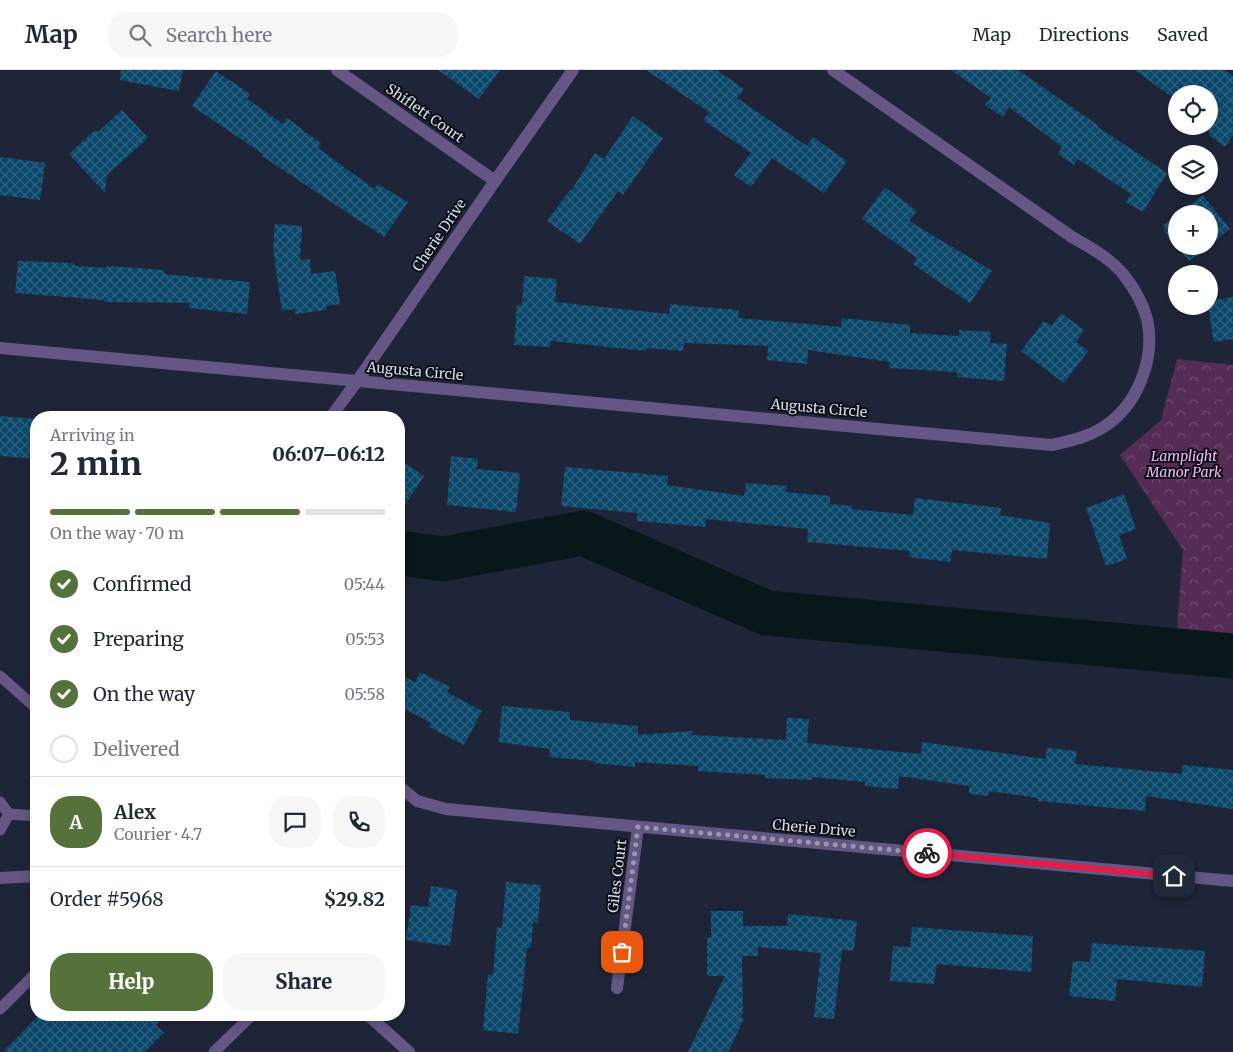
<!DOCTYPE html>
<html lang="en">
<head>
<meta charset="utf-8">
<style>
	:root { --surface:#fff; --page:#f6f6f7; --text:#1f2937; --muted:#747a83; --line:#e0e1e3; --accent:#547239 }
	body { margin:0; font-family:Merriweather,serif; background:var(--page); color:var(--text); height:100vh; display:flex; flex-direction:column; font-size:19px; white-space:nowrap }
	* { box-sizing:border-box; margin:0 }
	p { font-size:16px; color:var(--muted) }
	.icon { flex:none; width:28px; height:28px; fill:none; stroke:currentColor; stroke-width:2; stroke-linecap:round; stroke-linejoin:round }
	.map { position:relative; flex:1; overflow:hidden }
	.drawer { position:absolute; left:30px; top:341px; width:375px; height:610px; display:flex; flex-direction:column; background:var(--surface); border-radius:20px; box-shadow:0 2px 12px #0003 }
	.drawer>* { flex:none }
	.controls { position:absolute; left:1168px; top:15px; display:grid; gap:10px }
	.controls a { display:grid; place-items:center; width:50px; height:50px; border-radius:50%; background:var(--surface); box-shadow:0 2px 12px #0003; font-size:25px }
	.pin { position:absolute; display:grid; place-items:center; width:42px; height:42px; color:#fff; margin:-21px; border-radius:10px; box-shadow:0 2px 8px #0006 }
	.courier { position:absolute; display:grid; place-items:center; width:50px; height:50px; margin:-25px; border:4px solid #e11d48; border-radius:50%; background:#fff; color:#222; box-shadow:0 1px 6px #0007 }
	.headline em { font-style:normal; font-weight:800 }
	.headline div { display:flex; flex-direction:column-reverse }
	.headline { display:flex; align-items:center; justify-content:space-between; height:85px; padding:0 20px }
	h1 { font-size:32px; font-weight:800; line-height:38px }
	.bar { display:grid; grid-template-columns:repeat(4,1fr); gap:8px 5px; align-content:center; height:60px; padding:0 20px }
	.bar i { height:6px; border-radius:4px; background:var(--line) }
	.bar .current { background:var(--accent) }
	.bar p { grid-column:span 4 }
	.line { display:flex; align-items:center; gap:12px; padding:0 20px; border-top:1px solid var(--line) }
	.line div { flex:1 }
	.round { display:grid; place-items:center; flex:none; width:52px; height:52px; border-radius:20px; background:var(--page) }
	ol { padding:0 20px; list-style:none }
	li { display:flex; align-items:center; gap:15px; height:55px }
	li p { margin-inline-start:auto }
	li .icon { padding:5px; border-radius:50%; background:var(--accent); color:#fff; stroke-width:4 }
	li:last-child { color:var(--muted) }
	li i { width:28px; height:28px; border:2px solid var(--line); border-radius:50% }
	.primary-button { display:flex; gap:10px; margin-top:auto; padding:10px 20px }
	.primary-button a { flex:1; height:58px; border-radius:20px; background:var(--accent); color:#fff; font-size:20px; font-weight:800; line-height:58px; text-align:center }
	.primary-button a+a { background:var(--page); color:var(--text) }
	header { display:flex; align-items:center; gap:30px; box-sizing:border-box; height:70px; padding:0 25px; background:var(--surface); border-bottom:1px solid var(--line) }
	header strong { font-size:24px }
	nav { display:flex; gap:28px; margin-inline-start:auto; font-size:18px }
	.search { width:350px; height:45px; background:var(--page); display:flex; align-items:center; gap:12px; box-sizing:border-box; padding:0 18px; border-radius:20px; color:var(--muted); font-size:19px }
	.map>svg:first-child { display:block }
	.forest { fill:url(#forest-crowns) }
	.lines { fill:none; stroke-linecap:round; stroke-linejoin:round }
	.river { stroke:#09171a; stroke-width:45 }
	.building { fill:url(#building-cross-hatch) }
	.service { stroke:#655685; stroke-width:11 }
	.minor { stroke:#655685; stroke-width:12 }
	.done { stroke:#979cab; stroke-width:5; stroke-dasharray:0 9 }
	.route { stroke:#e11d48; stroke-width:6 }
	.labels { text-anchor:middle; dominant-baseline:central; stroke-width:4; stroke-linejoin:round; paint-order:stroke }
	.street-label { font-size:14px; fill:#d8dce9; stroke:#0c0f17 }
	.park-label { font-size:14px; font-style:italic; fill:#f7b8f5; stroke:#0c0f17 }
</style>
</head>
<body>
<header>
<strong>Map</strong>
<div class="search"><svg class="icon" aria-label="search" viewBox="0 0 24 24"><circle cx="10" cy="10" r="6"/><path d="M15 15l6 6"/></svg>Search here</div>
<nav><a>Map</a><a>Directions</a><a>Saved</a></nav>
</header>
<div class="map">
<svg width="1233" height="982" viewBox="0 0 1233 982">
	<defs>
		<pattern id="forest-crowns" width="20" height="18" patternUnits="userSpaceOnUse" patternTransform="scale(1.25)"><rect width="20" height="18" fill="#552c56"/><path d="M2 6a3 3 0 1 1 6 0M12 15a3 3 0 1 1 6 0" fill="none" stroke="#6d4a6e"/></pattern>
		<pattern id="building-cross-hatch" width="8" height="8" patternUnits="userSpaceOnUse" patternTransform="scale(1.25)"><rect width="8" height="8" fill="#0b476b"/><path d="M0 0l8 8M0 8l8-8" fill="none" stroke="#2e6180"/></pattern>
	</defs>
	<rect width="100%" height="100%" fill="#1f2538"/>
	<path class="forest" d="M1177,289L1233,295V567L1176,572L1183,480L1120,385L1161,350Z"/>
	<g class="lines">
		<path class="river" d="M399,483L443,489L583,463L767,543L1233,586"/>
	</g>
	<g class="building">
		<path d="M121,0H183L179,21L120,10Z"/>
		<path d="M438,0H500L479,29Z"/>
		<path d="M646,0H717L744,19L737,28L807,76L813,67L847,91L824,123L772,88L751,117L734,105L751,83L703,50L709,42Z"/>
		<path d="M951,0H1018L1099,56L1098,57L1167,103L1143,142L1126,132L1131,124L1078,89L1074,95L1058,84L1062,77L1009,37L1003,47L985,35L991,28Z"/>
		<path d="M1135,0H1224L1233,6V65L1225,77L1209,65V24H1176L1173,28Z"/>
		<path d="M216,1L250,24L247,29L283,54L287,48L302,59V60L321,73L318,78L374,119L378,114L408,132L384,167L262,86L263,84L192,36Z"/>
		<path d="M122,40L148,68L107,105L105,123L69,84L95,60L98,62Z"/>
		<path d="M633,46L663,68L623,125L618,121L580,174L547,151L570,120L571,121L595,83L604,89Z"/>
		<path d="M0,87L45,93L40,130L0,125Z"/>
		<path d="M885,117L917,141L909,151L992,201L970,233L913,194L917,188L862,149Z"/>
		<path d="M1203,125L1230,159L1209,176V144H1179Z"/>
		<path d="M1176,146V176L1163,159L1166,157L1163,156Z"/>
		<path d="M275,154L302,156L300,190L310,189L311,204L335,201L340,234L326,236L327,240L295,244V239L282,241L273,179Z"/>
		<path d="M1177,176H1208L1189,191Z"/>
		<path d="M18,191L72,193L76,196L106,198L107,196L164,200V204L250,212L247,244L189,238V233L104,232V230L15,223Z"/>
		<path d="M524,206L557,209L555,232L669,244L670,234L701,237L739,240L738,248L841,257L842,248L910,255V263L959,266V260L991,262L990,273L1007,274L1004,311L957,307V302L889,298L890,292L808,280L807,294L767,290L768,276L684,273L683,281L647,278L646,281L551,271L550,277L514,275L517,235H522Z"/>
		<path d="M1233,227V269L1214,272L1208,236L1209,231Z"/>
		<path d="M1061,243L1084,260L1076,272L1088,281L1064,313L1021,281L1044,251L1052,256Z"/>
		<path d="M0,346L36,349V389L0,386Z"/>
		<path d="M451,386L478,389L477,399L520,403L516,442L447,435Z"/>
		<path d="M399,389L424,406L399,444Z"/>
		<path d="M565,397L668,406L667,415L744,426L746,413L787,416L786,422L830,426V434L852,436L851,439L913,445L915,428L1001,438L1000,445L1050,453L1047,489L952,480L950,492L909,487L910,481L807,472L808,459L706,449L705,457L637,451V443L561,436Z"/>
		<path d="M1124,424L1136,459L1119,465L1127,489L1106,496L1086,438Z"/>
		<path d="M420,602L450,617L447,622L482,641L464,675L429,657L431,653L399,636V604L415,612Z"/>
		<path d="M502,636L570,642V650L638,656V665L692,661V665L786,670L787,648L809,649L807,673L921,684L922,672L1046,689L1047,678L1077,681L1075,694L1182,704L1183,695L1233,700V739L1146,726L1145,741L1038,731V728L989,721L988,726L969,724V716L899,706L898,719L865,716V712L812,707V710L765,708V705L698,701V696L635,692V697L594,693V691L549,687L550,679L499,672Z"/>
		<path d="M506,812L541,815L538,853L533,852L531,878H527L518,964L483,960L488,904L493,905L497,857L502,858Z"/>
		<path d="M431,816L457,820L450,876L406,870L411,835L428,837Z"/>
		<path d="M711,841H743V856H787L788,844L857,851L854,881L842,880L834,949L814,947L821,883L758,877V886H742L743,942L741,947L744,949L728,982H688L725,906H707V868H711Z"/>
		<path d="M912,857L1033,866L1031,902L937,894L934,914L890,911L893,876L910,877Z"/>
		<path d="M1092,873L1205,881L1202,917L1117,909L1115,931L1069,926L1073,891L1090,892Z"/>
		<path d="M39,945H165L156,955L164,963L145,982H3Z"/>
	</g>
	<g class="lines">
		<g class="service">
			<path d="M0,606L36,638"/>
			<path d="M0,732L9,744L0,760"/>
			<path d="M9,744L36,746"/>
			<path d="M0,939L36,903"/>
			<path d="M214,982L252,945"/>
		</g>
		<g class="minor">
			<path d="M337,0L495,111"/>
			<path d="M0,278L1052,375C1069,371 1086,368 1102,358C1137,337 1156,289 1147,249C1143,234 1134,218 1124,205C1110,188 1091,178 1072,167L833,0"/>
			<path d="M330,348L358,310L495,111L573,0"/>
			<path d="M399,716L417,731L446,739L1233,811"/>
			<path d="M0,808L36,806"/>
			<path d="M617,918L638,757"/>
			<path d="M368,945L409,982"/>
		</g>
	</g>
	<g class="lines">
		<path class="done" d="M622,882L638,757L927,783"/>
		<path class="route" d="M927,783L1174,806"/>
	</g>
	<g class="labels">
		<g class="street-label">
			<text transform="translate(425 43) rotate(35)">Shiflett Court</text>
			<text transform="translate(439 165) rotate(-56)">Cherie Drive</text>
			<text transform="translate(415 301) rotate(5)">Augusta Circle</text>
			<text transform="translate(819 338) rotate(5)">Augusta Circle</text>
			<text transform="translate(814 758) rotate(5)">Cherie Drive</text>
			<text transform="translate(617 806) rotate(-83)">Giles Court</text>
		</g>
		<g class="park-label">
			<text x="1184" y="386">Lamplight<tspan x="1184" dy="16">Manor Park</tspan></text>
		</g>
	</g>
</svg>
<div class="controls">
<a><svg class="icon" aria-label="locate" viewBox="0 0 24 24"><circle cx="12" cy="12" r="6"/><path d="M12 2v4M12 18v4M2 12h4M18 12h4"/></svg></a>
<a><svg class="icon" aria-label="layers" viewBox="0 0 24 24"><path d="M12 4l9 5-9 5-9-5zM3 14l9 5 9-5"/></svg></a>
<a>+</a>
<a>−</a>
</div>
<div class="pin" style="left:622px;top:882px;background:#ea580c"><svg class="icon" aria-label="bag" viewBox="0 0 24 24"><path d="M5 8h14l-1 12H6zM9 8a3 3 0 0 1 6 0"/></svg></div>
<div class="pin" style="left:1174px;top:806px;background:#1f2937"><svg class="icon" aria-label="home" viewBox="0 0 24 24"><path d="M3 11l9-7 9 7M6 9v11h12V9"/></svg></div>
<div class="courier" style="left:927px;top:783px"><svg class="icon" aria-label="bike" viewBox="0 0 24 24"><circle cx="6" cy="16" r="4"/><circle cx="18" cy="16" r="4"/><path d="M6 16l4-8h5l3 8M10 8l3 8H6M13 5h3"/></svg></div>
<section class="drawer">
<div class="headline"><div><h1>2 min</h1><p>Arriving in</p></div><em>06:07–06:12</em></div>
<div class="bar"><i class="current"></i><i class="current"></i><i class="current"></i><i></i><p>On the way · 70 m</p></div>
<ol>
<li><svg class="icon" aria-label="check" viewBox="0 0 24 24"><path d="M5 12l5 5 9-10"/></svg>Confirmed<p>05:44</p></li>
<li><svg class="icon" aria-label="check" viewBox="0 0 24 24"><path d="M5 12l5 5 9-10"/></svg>Preparing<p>05:53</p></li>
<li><svg class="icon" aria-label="check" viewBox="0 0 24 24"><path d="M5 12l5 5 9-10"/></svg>On the way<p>05:58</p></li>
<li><i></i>Delivered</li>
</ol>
<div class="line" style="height:90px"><b class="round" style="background:var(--accent);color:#fff">A</b><div><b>Alex</b><p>Courier · 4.7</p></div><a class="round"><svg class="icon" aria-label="chat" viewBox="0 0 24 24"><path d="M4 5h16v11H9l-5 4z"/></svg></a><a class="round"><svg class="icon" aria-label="phone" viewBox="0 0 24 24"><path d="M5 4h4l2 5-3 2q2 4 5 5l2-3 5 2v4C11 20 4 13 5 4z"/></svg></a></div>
<div class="line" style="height:65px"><div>Order #5968</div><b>$29.82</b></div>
<div class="primary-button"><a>Help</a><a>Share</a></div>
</section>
</div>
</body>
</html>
